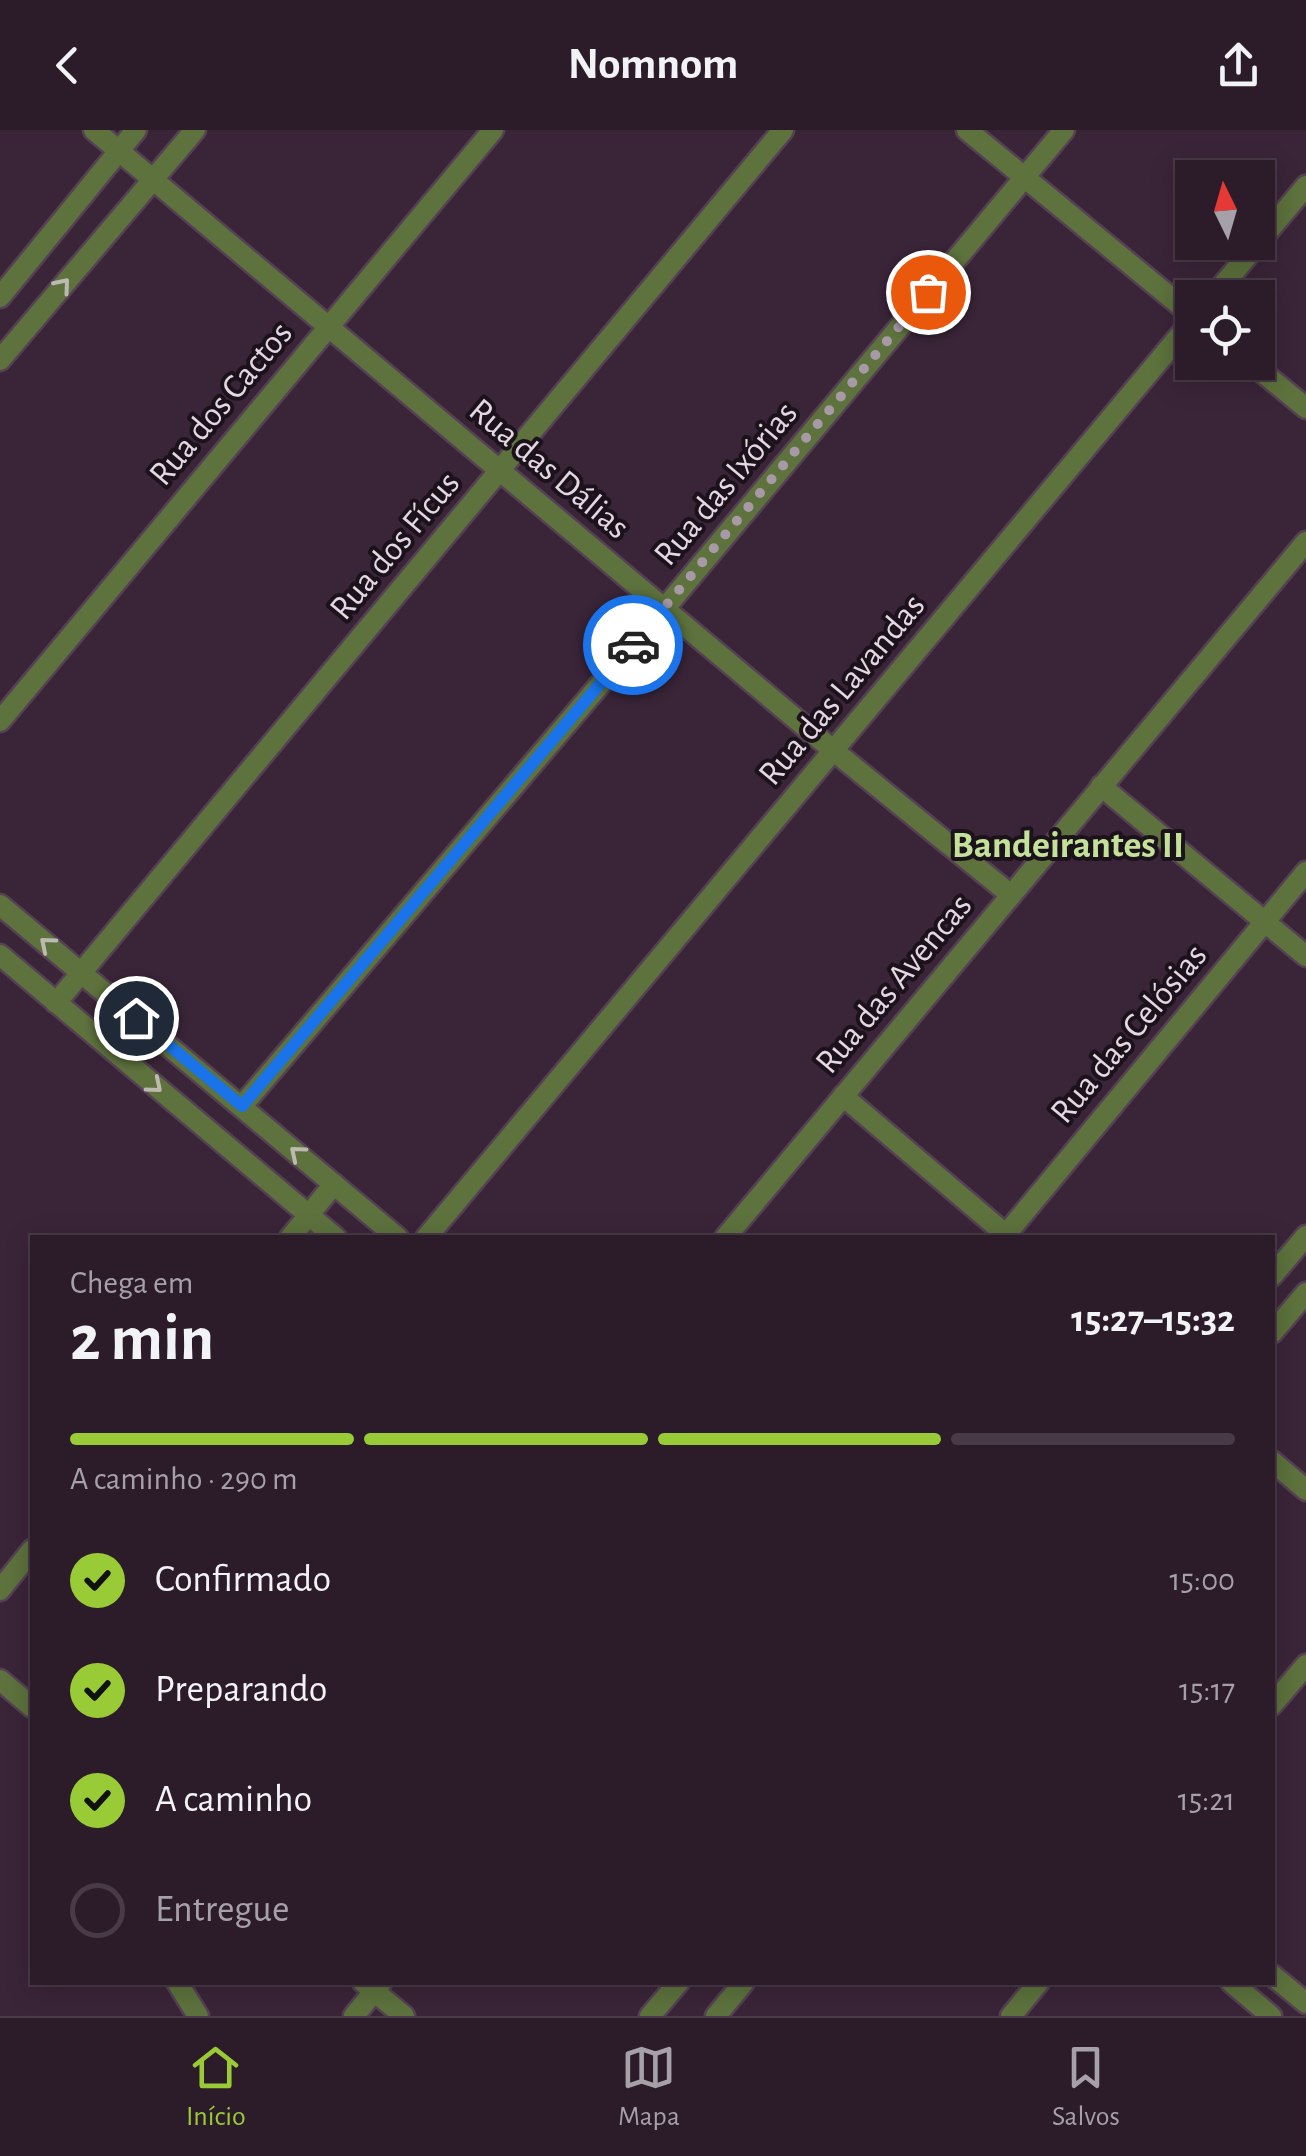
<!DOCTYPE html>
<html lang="pt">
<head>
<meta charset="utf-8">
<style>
	:root { --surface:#2c1c2a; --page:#342532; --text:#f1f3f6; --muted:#a6a1a8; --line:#483a47; --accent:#99cb36 }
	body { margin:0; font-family:"Alegreya Sans",sans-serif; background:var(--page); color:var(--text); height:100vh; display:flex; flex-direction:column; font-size:38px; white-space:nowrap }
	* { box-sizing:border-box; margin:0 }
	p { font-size:32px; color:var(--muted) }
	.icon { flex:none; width:55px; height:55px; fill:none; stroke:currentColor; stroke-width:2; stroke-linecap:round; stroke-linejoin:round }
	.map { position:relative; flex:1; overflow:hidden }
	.panel { position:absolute; left:30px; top:1105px; width:1245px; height:750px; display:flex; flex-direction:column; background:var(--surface); border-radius:0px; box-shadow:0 5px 25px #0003,0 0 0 2px var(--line) }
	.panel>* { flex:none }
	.needle { width:65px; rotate:355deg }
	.controls { position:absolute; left:1175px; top:30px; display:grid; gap:20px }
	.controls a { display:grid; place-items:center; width:100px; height:100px; border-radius:0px; background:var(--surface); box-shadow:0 5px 25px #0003,0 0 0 2px var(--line); font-size:50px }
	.pin { position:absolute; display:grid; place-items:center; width:85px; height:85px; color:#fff; margin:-42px; border:5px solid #fff; border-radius:50%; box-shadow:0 2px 10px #0007 }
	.courier { position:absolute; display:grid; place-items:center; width:100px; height:100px; margin:-50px; border:8px solid #1a73e8; border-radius:50%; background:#fff; color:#222; box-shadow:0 2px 12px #0007 }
	.headline em { font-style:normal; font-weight:700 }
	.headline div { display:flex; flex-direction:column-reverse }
	.headline { display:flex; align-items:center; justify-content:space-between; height:170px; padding:0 40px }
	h1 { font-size:65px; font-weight:700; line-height:75px }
	.bar { display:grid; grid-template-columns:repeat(4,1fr); gap:15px 10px; align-content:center; height:120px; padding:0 40px }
	.bar i { height:12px; border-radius:8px; background:var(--line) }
	.bar .on { background:var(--accent) }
	.bar p { grid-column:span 4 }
	ol { padding:0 40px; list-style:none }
	li { display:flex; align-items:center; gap:30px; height:110px }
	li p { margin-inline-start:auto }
	li .icon { padding:10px; border-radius:50%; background:var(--accent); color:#111; stroke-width:4 }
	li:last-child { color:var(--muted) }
	li i { width:55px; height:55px; border:5px solid var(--line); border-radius:50% }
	header { display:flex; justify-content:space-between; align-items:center; height:130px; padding:0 40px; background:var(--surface); font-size:45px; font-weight:700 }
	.tabs { display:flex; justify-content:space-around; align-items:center; height:140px; border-top:2px solid var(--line); background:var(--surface); font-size:28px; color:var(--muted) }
	.tabs a { display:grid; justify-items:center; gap:5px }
	.tabs .on { color:var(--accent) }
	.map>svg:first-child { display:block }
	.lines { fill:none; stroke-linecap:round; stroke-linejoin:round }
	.minor-casing { stroke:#554153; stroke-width:25 }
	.tertiary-casing { stroke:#554153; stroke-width:25 }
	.minor { stroke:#5d723d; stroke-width:20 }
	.tertiary { stroke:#5d723d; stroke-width:20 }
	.oneway { stroke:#bcb9b1 }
	.done { stroke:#a899a7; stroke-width:10; stroke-dasharray:0 18 }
	.route { stroke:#1a73e8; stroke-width:12 }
	.labels { text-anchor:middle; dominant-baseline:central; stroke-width:8; stroke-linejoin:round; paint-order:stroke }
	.street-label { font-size:35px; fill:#e4d7e3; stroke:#1b121b }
	.neighbourhood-label { font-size:38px; font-weight:bold; fill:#c3e199; stroke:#1b121b }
</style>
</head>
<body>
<header><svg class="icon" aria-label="back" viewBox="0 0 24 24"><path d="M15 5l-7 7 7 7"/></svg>Nomnom<svg class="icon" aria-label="share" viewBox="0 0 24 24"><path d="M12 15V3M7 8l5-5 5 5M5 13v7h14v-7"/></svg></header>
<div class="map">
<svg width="1306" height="1886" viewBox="0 0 1306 1886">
	<rect width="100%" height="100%" fill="#3a2538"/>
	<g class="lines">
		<g class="minor-casing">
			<g id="minor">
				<path d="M94,0L834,621L1011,765"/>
				<path d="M967,0L1192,185"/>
				<path d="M1212,168L1306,56"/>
				<path d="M1250,232L1306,278"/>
				<path d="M0,591L493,0"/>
				<path d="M1101,656L1306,826"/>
				<path d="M56,873L783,0"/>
				<path d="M843,966L1010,1108"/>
				<path d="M242,976L665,478L1064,0"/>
				<path d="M290,1108L334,1054"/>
				<path d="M426,1108L1192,191"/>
				<path d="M725,1108L1306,412"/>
				<path d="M1003,1108L1306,742"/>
				<path d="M1272,1331L1306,1360"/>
				<path d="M0,1460L32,1420"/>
				<path d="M0,1550L32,1577"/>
				<path d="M1272,1575L1306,1535"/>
				<path d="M177,1852L198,1886"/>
				<path d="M363,1852L404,1886"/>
				<path d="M354,1886L381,1853"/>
				<path d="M1011,1886L1039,1852"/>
			</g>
		</g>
		<g class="tertiary-casing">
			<g id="tertiary">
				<path d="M0,167L136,0"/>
				<path d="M0,230L195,0"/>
				<path d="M0,775L398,1108"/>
				<path d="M0,825L336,1108"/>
				<path d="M1272,1146L1306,1106"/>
				<path d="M1272,1203L1306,1163"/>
				<path d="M1272,1845L1306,1873"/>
				<path d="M1231,1852L1271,1886"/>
				<path d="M650,1886L679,1852"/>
				<path d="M716,1886L744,1852"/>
			</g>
		</g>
		<use href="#minor" class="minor"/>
		<use href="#tertiary" class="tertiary"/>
	</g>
	<defs><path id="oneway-chevron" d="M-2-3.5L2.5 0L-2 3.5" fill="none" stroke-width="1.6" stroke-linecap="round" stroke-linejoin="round" transform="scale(2.5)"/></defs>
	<g class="oneway">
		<use href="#oneway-chevron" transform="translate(63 155) rotate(-50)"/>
		<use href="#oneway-chevron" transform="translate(47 814) rotate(-140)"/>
		<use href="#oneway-chevron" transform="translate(155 956) rotate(40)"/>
		<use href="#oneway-chevron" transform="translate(297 1023) rotate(-140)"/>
	</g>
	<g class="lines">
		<path class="done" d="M633,515L928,162"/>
		<path class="route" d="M136,888L242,976L633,515"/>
	</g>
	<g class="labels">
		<g class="street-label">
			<text transform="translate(221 274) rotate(-50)">Rua dos Cactos</text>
			<text transform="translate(549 339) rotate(40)">Rua das Dálias</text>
			<text transform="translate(726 354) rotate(-50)">Rua das Ixórias</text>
			<text transform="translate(395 416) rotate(-50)">Rua dos Fícus</text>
			<text transform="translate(842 560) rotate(-50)">Rua das Lavandas</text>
			<text transform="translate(894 854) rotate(-50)">Rua das Avencas</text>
			<text transform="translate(1129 904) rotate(-50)">Rua das Celósias</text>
		</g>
		<g class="neighbourhood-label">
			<text x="1068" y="716">Bandeirantes II</text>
		</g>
	</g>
</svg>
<div class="controls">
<a><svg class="needle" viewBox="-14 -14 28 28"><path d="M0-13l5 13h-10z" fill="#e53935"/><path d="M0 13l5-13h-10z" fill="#a6a1a8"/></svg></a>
<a><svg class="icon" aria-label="locate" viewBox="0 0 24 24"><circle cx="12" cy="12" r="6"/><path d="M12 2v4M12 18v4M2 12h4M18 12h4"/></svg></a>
</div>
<div class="pin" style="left:928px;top:162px;background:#ea580c"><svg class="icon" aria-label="bag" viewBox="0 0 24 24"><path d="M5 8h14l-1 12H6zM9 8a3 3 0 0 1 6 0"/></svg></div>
<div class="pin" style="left:136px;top:888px;background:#1f2937"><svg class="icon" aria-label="home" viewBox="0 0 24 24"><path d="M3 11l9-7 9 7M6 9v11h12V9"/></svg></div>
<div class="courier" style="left:633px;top:515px"><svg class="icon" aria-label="car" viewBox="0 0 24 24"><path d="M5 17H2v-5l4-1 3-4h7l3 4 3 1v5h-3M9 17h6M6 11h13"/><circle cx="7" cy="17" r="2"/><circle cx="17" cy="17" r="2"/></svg></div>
<section class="panel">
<div class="headline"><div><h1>2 min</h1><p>Chega em</p></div><em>15:27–15:32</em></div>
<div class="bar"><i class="on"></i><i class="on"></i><i class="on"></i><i></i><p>A caminho · 290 m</p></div>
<ol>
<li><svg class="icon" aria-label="check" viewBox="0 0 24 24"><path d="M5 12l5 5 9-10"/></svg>Confirmado<p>15:00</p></li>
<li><svg class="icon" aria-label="check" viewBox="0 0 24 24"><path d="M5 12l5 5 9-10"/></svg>Preparando<p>15:17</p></li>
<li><svg class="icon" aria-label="check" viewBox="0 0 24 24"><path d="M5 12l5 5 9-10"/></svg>A caminho<p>15:21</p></li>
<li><i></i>Entregue</li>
</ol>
</section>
</div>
<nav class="tabs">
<a class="on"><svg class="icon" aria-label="home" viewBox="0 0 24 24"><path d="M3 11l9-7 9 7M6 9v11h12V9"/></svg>Início</a>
<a><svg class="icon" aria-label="map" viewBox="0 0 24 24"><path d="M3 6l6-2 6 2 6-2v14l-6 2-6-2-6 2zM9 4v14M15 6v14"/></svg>Mapa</a>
<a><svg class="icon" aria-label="saved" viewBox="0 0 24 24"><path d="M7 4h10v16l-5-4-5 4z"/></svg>Salvos</a>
</nav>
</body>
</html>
